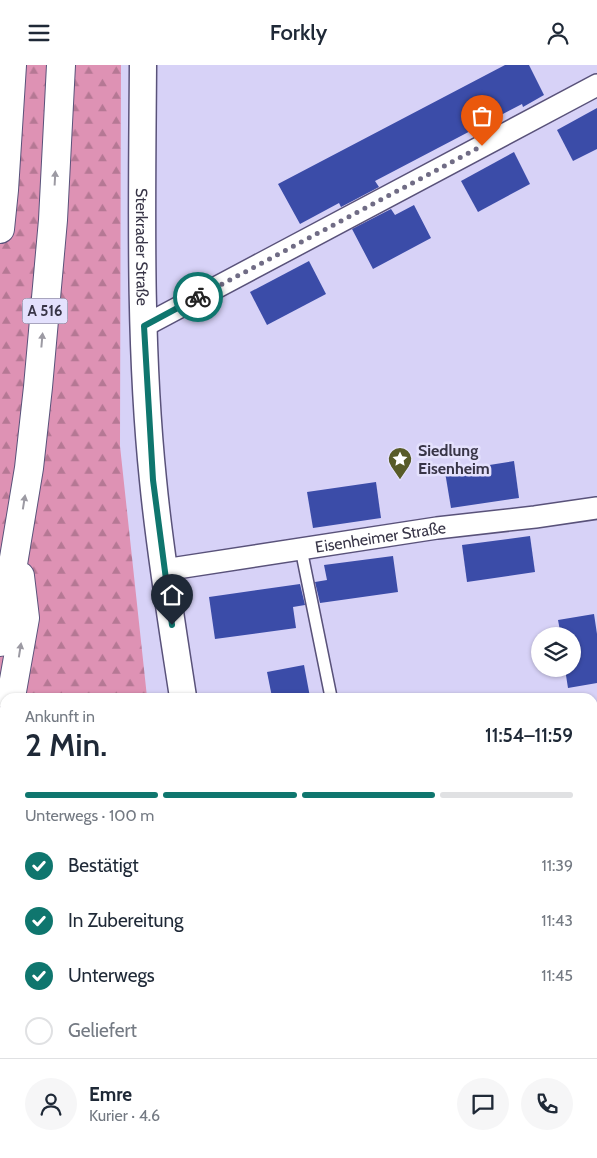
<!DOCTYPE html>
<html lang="de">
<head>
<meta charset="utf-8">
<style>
	:root { --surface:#fff; --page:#f6f6f7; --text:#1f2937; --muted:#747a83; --line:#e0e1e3; --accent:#0f766e }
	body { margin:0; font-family:Cabin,sans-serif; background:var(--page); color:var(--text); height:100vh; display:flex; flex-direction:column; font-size:19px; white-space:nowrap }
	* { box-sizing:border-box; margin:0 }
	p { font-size:16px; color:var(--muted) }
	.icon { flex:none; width:28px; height:28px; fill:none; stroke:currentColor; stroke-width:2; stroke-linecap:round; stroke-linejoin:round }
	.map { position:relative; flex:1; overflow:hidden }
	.sheet { position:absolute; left:0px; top:628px; width:598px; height:466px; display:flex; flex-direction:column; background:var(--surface); border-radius:15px 15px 0 0; box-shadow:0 1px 4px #0004 }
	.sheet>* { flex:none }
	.buttons { position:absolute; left:531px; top:562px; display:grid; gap:10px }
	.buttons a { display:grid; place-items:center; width:50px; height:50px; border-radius:50%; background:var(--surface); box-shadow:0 1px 4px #0004; font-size:25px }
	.pin { position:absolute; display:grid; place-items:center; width:42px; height:42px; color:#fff; margin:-51px -21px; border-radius:50% 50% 50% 0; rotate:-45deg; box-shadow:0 0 5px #0007 }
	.pin .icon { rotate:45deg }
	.courier { position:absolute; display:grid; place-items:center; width:50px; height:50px; margin:-25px; border:4px solid #0f766e; border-radius:50%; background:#fff; color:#222; box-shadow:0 1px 6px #0007 }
	.headline em { font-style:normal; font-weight:600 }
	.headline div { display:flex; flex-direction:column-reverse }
	.headline { display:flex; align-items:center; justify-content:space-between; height:85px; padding:0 25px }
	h1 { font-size:32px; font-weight:600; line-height:38px }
	.bar { display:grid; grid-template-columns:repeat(4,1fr); gap:8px 5px; align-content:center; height:60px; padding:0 25px }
	.bar i { height:6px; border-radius:4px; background:var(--line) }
	.bar .on { background:var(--accent) }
	.bar p { grid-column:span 4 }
	.line { display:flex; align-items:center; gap:12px; padding:0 25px; border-top:1px solid var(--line) }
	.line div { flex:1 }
	.round { display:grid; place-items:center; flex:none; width:52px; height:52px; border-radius:26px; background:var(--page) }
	ol { padding:0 25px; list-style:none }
	li { display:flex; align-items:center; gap:15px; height:55px }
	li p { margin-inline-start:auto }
	li .icon { padding:5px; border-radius:50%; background:var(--accent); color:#fff; stroke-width:4 }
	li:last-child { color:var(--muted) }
	li i { width:28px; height:28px; border:2px solid var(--line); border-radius:50% }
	header { display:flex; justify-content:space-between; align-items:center; height:65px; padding:0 25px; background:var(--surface); font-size:22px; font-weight:600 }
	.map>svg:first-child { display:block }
	.forest { fill:url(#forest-firs) }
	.building { fill:#3b4ca8 }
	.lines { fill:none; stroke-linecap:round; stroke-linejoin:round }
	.service-casing { stroke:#59527a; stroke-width:14 }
	.minor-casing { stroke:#59527a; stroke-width:24 }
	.tertiary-casing { stroke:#59527a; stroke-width:29 }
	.motorway-casing { stroke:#59527a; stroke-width:30 }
	.service { stroke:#fff; stroke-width:11 }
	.minor { stroke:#fff; stroke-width:21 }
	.tertiary { stroke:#fff; stroke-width:26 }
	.motorway { stroke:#fff; stroke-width:28 }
	.oneway { fill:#9c9aa3 }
	.done { stroke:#706c85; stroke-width:5; stroke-dasharray:0 9 }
	.route { stroke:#0f766e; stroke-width:6 }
	.labels { text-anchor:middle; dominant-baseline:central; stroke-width:5; stroke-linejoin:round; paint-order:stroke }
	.shield { fill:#e4e1fd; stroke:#6c697e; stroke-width:1 }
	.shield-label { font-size:15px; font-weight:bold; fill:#383547 }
	.street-label { font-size:16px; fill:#383547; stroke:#e4e1fd }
	.poi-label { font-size:16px; font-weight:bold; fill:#383547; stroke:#e4e1fd; text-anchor:start }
</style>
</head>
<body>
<header><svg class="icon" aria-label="menu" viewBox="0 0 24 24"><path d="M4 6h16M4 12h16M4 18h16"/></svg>Forkly<svg class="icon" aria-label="person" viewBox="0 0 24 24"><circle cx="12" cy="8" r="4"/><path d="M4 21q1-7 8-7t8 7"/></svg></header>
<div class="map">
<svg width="597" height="1093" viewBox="0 0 597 1093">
	<defs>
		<pattern id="forest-firs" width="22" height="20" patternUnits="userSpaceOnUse" patternTransform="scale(1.25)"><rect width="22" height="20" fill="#de92b4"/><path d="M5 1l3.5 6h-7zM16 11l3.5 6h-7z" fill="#b57894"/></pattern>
	</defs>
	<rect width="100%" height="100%" fill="#d7d2f7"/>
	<path class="forest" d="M0,0H121L120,381L147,632H5V1089H207L212,1093H0Z"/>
	<g class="building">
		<path d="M505,0H529L544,30L523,42L522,39L375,116L379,122L341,142L339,138L300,159L278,119Z"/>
		<path d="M597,43V84L573,96L557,65Z"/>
		<path d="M514,87L530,119L478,147L461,116Z"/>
		<path d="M414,140L431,173L373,204L352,164L391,144L395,150Z"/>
		<path d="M309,196L326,229L267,260L250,227Z"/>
		<path d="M514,396L519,433L451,443L445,407Z"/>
		<path d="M376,417L381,453L313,463L307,427Z"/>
		<path d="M530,471L535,507L467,517L462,480Z"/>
		<path d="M393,491L398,527L320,538L315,517L327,515L324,500Z"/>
		<path d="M300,519L305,540L293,542L296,563L215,574L209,532Z"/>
		<path d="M594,549L597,569V618L568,623L565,604H572V571H561L558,555Z"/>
		<path d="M304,600L310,632H272L267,607Z"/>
	</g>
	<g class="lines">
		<g class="service-casing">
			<g id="service">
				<path d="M301,484L331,632"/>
				<path d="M333,1093L334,1089"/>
			</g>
		</g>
		<g class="minor-casing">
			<g id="minor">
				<path d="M144,261L597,20"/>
				<path id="s1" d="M164,505L437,463L535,452L597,443"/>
				<path d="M270,1089L283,1093"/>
			</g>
		</g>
		<g class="tertiary-casing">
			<g id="tertiary">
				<path id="s2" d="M143,0C142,137 139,279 153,415C160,488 172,560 183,632"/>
				<path d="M221,1093L222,1089"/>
			</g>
		</g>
		<g class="motorway-casing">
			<g id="motorway">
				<path d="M0,164L4,125L12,0"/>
				<path d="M0,577L29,403L38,322L53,155L61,0"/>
				<path d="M11,632L25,553L20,511"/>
				<path d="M0,683L5,660"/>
				<path d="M0,936L5,949"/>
				<path d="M0,1077H5"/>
				<path d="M66,1089L77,1093"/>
				<path d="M119,1089L125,1093"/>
			</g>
		</g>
		<use href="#service" class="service"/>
		<use href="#minor" class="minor"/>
		<use href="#tertiary" class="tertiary"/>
		<use href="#motorway" class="motorway"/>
	</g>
	<defs><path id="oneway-solid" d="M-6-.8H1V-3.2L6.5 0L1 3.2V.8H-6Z" transform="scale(1.25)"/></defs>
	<g class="oneway">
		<use href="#oneway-solid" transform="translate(55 113) rotate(-87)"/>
		<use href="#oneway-solid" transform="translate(42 275) rotate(-85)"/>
		<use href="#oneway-solid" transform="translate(24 437) rotate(-81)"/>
		<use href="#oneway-solid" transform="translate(20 585) rotate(-81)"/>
	</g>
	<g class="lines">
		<path class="done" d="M198,232L482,81"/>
		<path class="route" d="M172,560L153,415L144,261L198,232"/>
	</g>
	<defs>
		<g id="sight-pin" transform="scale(1.25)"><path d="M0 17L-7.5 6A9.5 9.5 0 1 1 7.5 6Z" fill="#585b28" stroke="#e4e1fd"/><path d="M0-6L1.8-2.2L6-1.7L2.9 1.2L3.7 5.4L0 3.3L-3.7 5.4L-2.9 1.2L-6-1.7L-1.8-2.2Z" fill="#fff"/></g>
	</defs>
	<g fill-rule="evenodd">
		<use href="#sight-pin" x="400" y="394"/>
	</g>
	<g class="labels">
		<rect class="shield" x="22.5" y="233.5" width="45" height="25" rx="4"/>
		<g class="shield-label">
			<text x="45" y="246">A 516</text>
		</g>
		<g class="street-label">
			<text stroke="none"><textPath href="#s2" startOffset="182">Sterkrader Straße</textPath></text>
			<text stroke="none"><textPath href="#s1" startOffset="219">Eisenheimer Straße</textPath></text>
		</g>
		<g class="poi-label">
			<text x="418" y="385">Siedlung<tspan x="418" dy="18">Eisenheim</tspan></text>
		</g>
	</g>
</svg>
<div class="buttons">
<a><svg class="icon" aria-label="layers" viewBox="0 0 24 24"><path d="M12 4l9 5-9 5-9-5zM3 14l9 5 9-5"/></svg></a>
</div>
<div class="pin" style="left:482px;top:81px;background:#ea580c"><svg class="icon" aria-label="bag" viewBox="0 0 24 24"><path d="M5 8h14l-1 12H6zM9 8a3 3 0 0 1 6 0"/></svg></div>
<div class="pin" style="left:172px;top:560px;background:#1f2937"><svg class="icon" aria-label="home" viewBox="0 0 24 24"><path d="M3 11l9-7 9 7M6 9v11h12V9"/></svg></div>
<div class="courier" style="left:198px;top:232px"><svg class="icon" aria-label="bike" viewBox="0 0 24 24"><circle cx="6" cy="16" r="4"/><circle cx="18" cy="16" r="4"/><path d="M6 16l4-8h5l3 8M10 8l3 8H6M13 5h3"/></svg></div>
<section class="sheet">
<div class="headline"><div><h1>2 Min.</h1><p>Ankunft in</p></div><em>11:54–11:59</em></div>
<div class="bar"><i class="on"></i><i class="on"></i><i class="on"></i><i></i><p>Unterwegs · 100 m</p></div>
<ol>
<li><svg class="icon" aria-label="check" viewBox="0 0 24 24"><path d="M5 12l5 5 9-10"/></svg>Bestätigt<p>11:39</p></li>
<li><svg class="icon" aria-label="check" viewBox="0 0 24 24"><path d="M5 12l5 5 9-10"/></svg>In Zubereitung<p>11:43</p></li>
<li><svg class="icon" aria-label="check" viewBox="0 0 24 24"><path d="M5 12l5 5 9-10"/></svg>Unterwegs<p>11:45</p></li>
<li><i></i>Geliefert</li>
</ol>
<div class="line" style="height:90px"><a class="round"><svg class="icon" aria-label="person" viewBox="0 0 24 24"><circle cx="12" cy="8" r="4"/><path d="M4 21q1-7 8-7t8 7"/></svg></a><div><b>Emre</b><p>Kurier · 4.6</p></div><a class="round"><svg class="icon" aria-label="chat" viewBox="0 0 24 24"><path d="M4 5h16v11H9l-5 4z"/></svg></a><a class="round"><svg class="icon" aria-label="phone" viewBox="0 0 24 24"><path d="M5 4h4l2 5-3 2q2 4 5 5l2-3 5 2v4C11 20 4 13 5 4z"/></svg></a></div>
</section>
</div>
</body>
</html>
